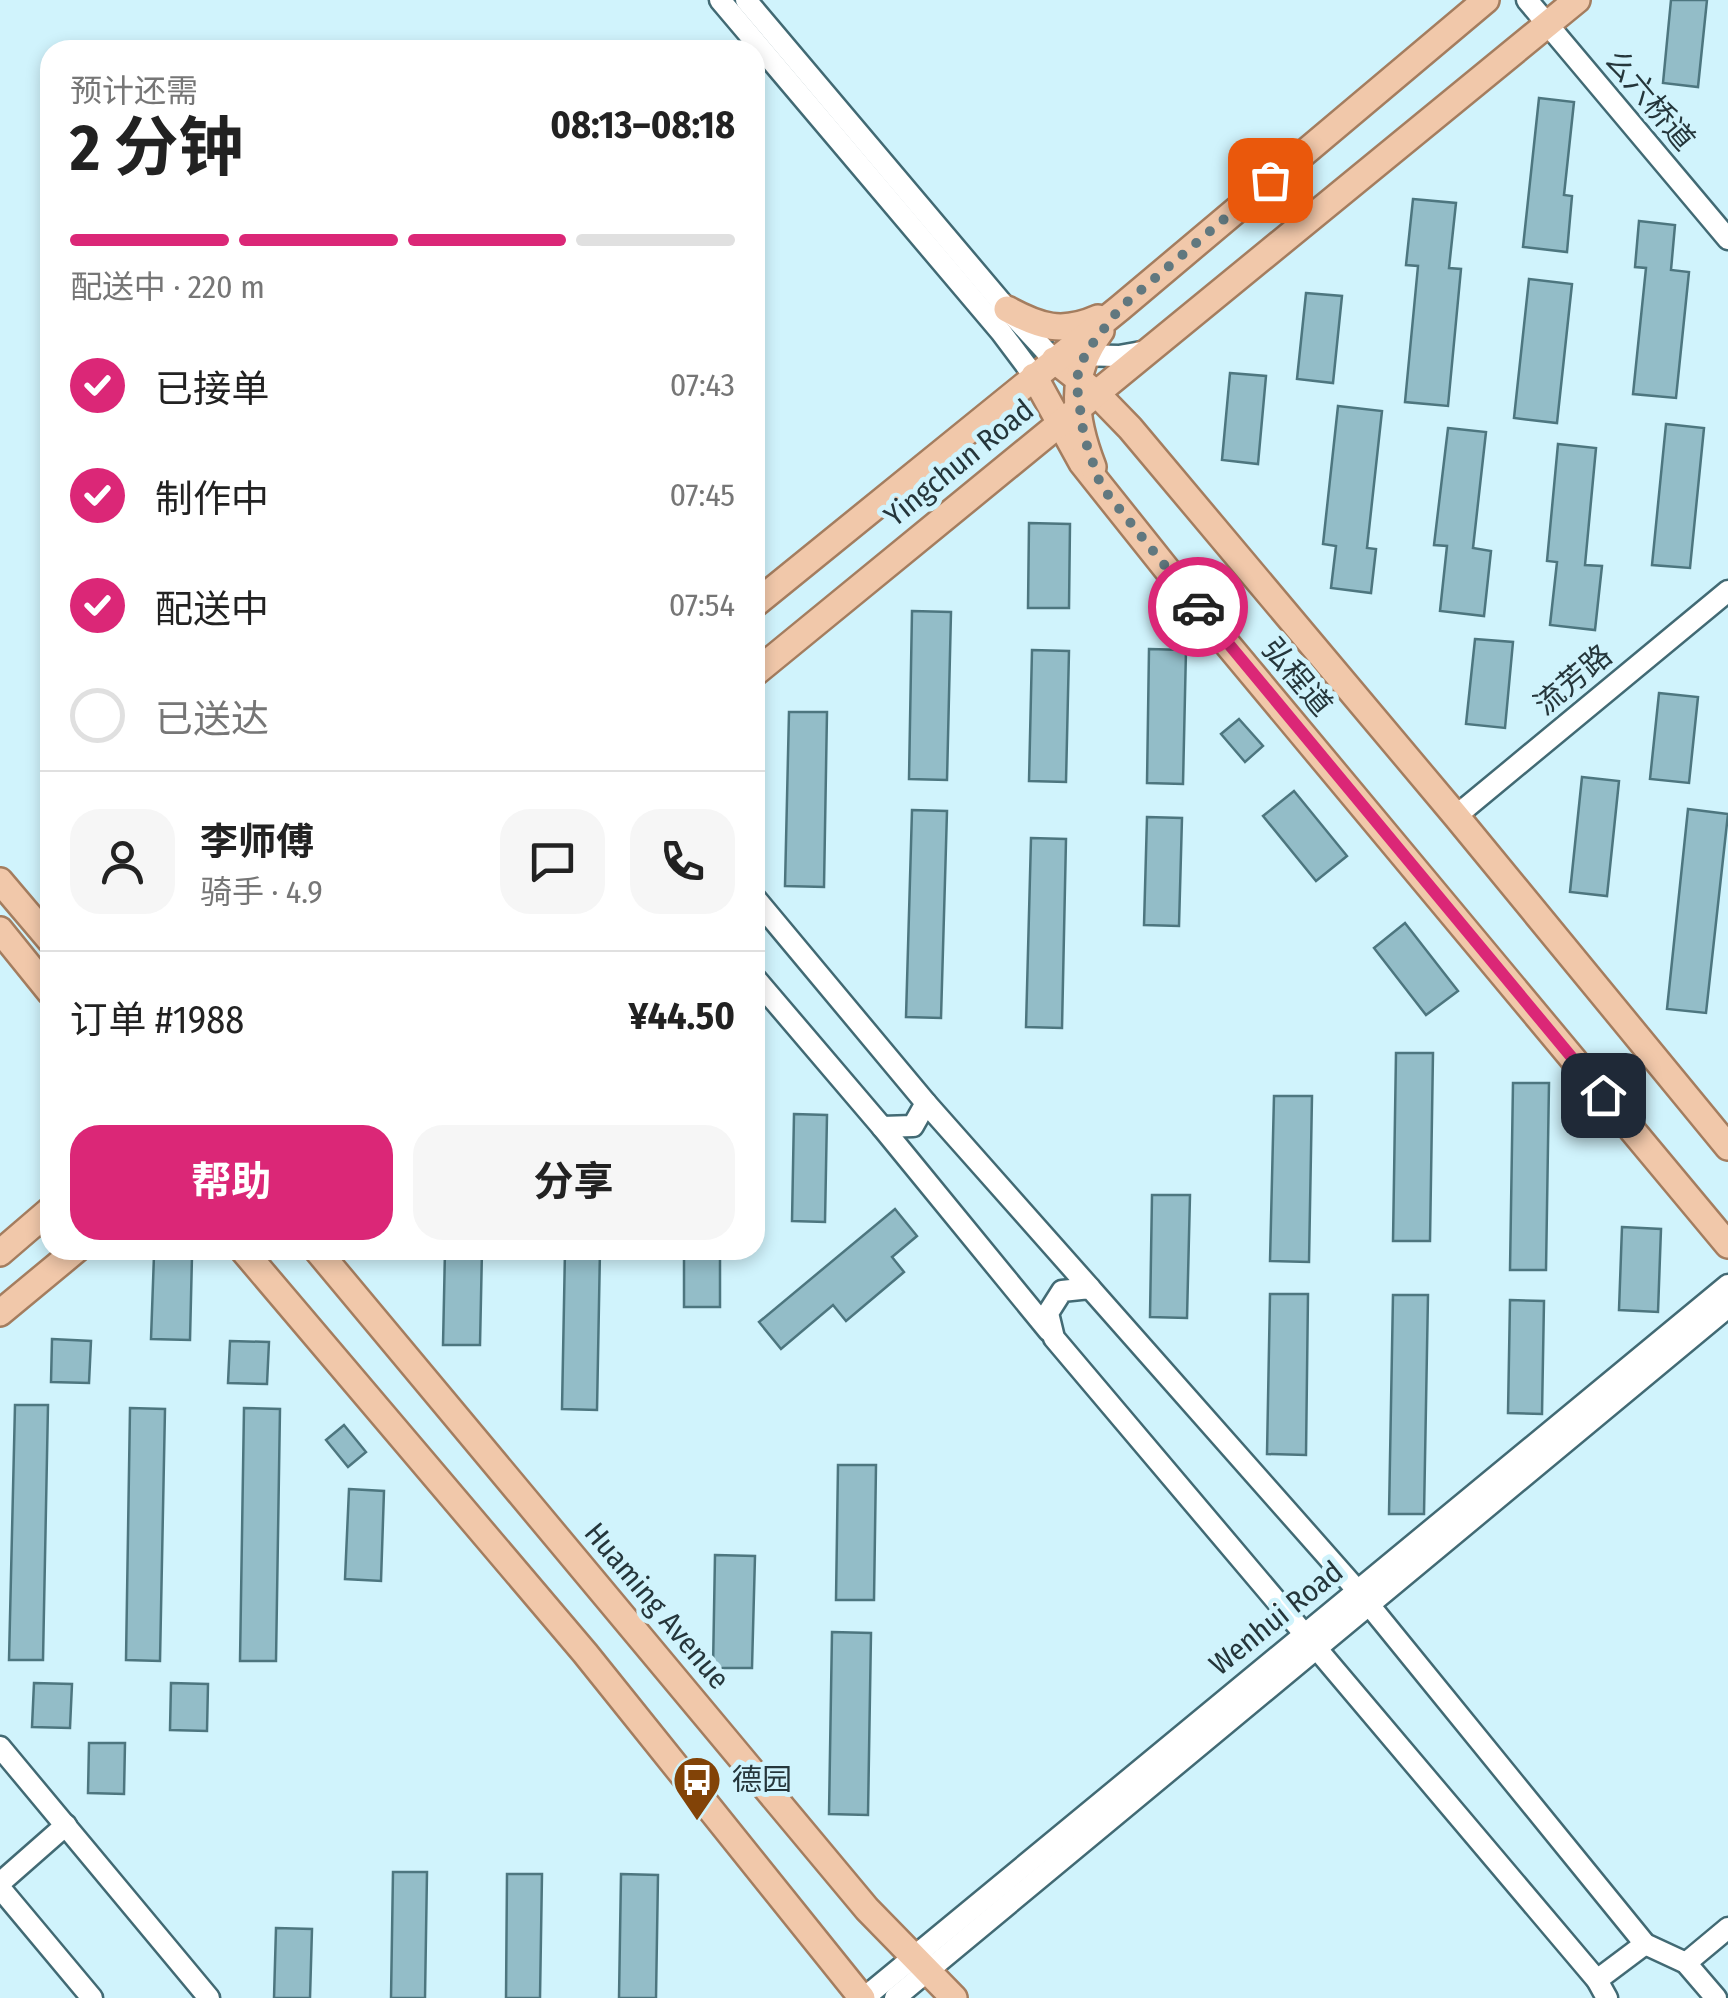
<!DOCTYPE html>
<html lang="zh">
<head>
<meta charset="utf-8">
<style>
	:root { --surface:#fff; --page:#f6f6f6; --text:#222; --muted:#767676; --line:#e0e0e0; --accent:#db2777 }
	body { margin:0; font-family:"Fira Sans Condensed","Noto Sans SC",sans-serif; background:var(--page); color:var(--text); height:100vh; display:flex; flex-direction:column; font-size:38px; white-space:nowrap }
	* { box-sizing:border-box; margin:0 }
	p { font-size:32px; color:var(--muted) }
	.icon { flex:none; width:55px; height:55px; fill:none; stroke:currentColor; stroke-width:2; stroke-linecap:round; stroke-linejoin:round }
	.map { position:relative; flex:1; overflow:hidden }
	.side { position:absolute; left:40px; top:40px; width:725px; height:1220px; display:flex; flex-direction:column; background:var(--surface); border-radius:30px; box-shadow:0 5px 15px #0003 }
	.side>* { flex:none }
	.pin { position:absolute; display:grid; place-items:center; width:85px; height:85px; color:#fff; margin:-42px; border-radius:20px; box-shadow:0 5px 15px #0006 }
	.courier { position:absolute; display:grid; place-items:center; width:100px; height:100px; margin:-50px; border:8px solid #db2777; border-radius:50%; background:#fff; color:#222; box-shadow:0 2px 12px #0007 }
	.head em { font-style:normal; font-weight:700 }
	.head div { display:flex; flex-direction:column-reverse }
	.head { display:flex; align-items:center; justify-content:space-between; height:170px; padding:0 30px }
	h1 { font-size:65px; font-weight:700; line-height:75px }
	.bar { display:grid; grid-template-columns:repeat(4,1fr); gap:15px 10px; align-content:center; height:120px; padding:0 30px }
	.bar i { height:12px; border-radius:8px; background:var(--line) }
	.bar .on { background:var(--accent) }
	.bar p { grid-column:span 4 }
	.line { display:flex; align-items:center; gap:25px; padding:0 30px; border-top:2px solid var(--line) }
	.line div { flex:1 }
	.round { display:grid; place-items:center; flex:none; width:105px; height:105px; border-radius:30px; background:var(--page) }
	ol { padding:0 30px; list-style:none }
	li { display:flex; align-items:center; gap:30px; height:110px }
	li p { margin-inline-start:auto }
	li .icon { padding:10px; border-radius:50%; background:var(--accent); color:#fff; stroke-width:4 }
	li:last-child { color:var(--muted) }
	li i { width:55px; height:55px; border:5px solid var(--line); border-radius:50% }
	.action { display:flex; gap:20px; margin-top:auto; padding:20px 30px }
	.action a { flex:1; height:115px; border-radius:30px; background:var(--accent); color:#fff; font-size:40px; font-weight:700; line-height:115px; text-align:center }
	.action a+a { background:var(--page); color:var(--text) }
	.map>svg:first-child { display:block }
	.building { fill:#93bdc8; stroke:#4d767f; stroke-width:2.5 }
	.lines { fill:none; stroke-linecap:round; stroke-linejoin:round }
	.minor-casing { stroke:#426a74; stroke-width:25 }
	.major-casing { stroke:#a47d5f; stroke-width:30 }
	.minor { stroke:#fff; stroke-width:20 }
	.major { stroke:#f1c8aa; stroke-width:25 }
	.done { stroke:#61787f; stroke-width:10; stroke-dasharray:0 18 }
	.route { stroke:#db2777; stroke-width:12 }
	.labels { text-anchor:middle; dominant-baseline:central; stroke-width:10; stroke-linejoin:round; paint-order:stroke }
	.street-label { font-size:30px; fill:#25363b; stroke:#d0f3fc }
	.poi-label { font-size:30px; fill:#25363b; stroke:#d0f3fc; text-anchor:start }
</style>
</head>
<body>
<div class="map">
<svg width="1728" height="1998" viewBox="0 0 1728 1998">
	<rect width="100%" height="100%" fill="#d0f3fc"/>
	<g class="building">
		<path d="M1671,0H1707L1698,87L1663,83Z"/>
		<path d="M1539,98L1574,102L1564,195L1572,196L1567,252L1523,247Z"/>
		<path d="M1413,199L1456,203L1449,268L1461,269L1448,406L1405,402L1418,266L1406,265Z"/>
		<path d="M1639,221L1675,225L1671,270L1689,272L1676,398L1633,394L1646,268L1635,267Z"/>
		<path d="M1529,279L1572,284L1557,423L1514,418Z"/>
		<path d="M1306,293L1342,296L1333,383L1297,379Z"/>
		<path d="M1230,373L1266,376L1258,464L1222,460Z"/>
		<path d="M1338,406L1382,411L1367,548L1376,549L1371,593L1331,588L1336,546L1323,544Z"/>
		<path d="M1666,424L1704,428L1690,568L1652,565Z"/>
		<path d="M1448,428L1486,432L1473,548L1491,551L1484,616L1440,611L1447,546L1434,545Z"/>
		<path d="M1558,444L1596,448L1585,565L1602,566L1595,630L1550,625L1557,562L1547,561Z"/>
		<path d="M1029,523L1070,524L1069,608H1028Z"/>
		<path d="M912,611L951,612L947,780L909,779Z"/>
		<path d="M1475,639L1513,642L1505,728L1466,724Z"/>
		<path d="M1149,649L1186,650L1183,784L1147,783Z"/>
		<path d="M1032,650L1069,651L1066,782L1029,781Z"/>
		<path d="M1659,693L1698,697L1689,783L1650,779Z"/>
		<path d="M789,712H827L824,887L785,886Z"/>
		<path d="M1239,719L1263,746L1245,762L1221,734Z"/>
		<path d="M1582,777L1619,781L1607,896L1570,892Z"/>
		<path d="M1294,791L1347,856L1316,881L1263,816Z"/>
		<path d="M1688,809L1728,814L1706,1013L1667,1009Z"/>
		<path d="M912,810L947,811L941,1018L906,1017Z"/>
		<path d="M1147,817L1182,818L1179,926L1144,925Z"/>
		<path d="M1031,838L1066,839L1062,1028L1026,1027Z"/>
		<path d="M1405,923L1458,991L1426,1015L1374,948Z"/>
		<path d="M1396,1053H1433L1430,1241H1393Z"/>
		<path d="M1513,1083H1549L1546,1270H1510Z"/>
		<path d="M1274,1096H1312L1309,1262L1270,1261Z"/>
		<path d="M794,1114L827,1115L825,1222L792,1221Z"/>
		<path d="M1152,1195H1190L1187,1318L1150,1317Z"/>
		<path d="M895,1209L917,1236L892,1257L904,1272L846,1321L833,1305L781,1349L759,1322Z"/>
		<path d="M1622,1227L1661,1229L1658,1312L1619,1310Z"/>
		<path d="M445,1250H482L480,1345H443Z"/>
		<path d="M565,1250H600L597,1410L562,1409Z"/>
		<rect x="684" y="1250" width="36" height="57"/>
		<path d="M154,1255L192,1256L190,1340L151,1339Z"/>
		<path d="M1270,1294H1308L1306,1455L1267,1454Z"/>
		<path d="M1393,1295H1428L1424,1514H1389Z"/>
		<path d="M1510,1300L1544,1301L1542,1414L1508,1413Z"/>
		<path d="M52,1339L91,1341L89,1383L51,1382Z"/>
		<path d="M230,1341L269,1342L267,1384L228,1383Z"/>
		<path d="M15,1405H48L43,1660H9Z"/>
		<path d="M130,1408L165,1409L160,1661L126,1660Z"/>
		<path d="M244,1408L280,1409L276,1661H240Z"/>
		<path d="M344,1425L366,1452L348,1467L326,1440Z"/>
		<path d="M838,1465H876L874,1600H836Z"/>
		<path d="M349,1489L384,1491L381,1581L345,1579Z"/>
		<path d="M715,1555L755,1556L752,1668H713Z"/>
		<path d="M832,1632L871,1633L868,1815L829,1814Z"/>
		<path d="M34,1683L72,1684L70,1728L32,1727Z"/>
		<path d="M171,1683L208,1684L207,1731L170,1730Z"/>
		<path d="M89,1743H125L124,1794L88,1793Z"/>
		<path d="M393,1872H427L425,1998H391Z"/>
		<path d="M507,1874H542L540,1998H506Z"/>
		<path d="M621,1874L658,1875L656,1998H619Z"/>
		<path d="M276,1928L312,1929L310,1998H274Z"/>
	</g>
	<g class="lines">
		<g class="minor-casing">
			<g id="minor">
				<path d="M720,0L1001,332L1034,376"/>
				<path d="M746,0L1007,309L1054,360"/>
				<path d="M1527,0L1728,239"/>
				<path d="M1073,355L1119,356L1147,351"/>
				<path d="M1456,816L1728,591"/>
				<path d="M755,898L926,1103L913,1126L882,1127L755,978"/>
				<path d="M926,1103L1090,1288"/>
				<path d="M882,1127L1049,1331"/>
				<path d="M0,1747L209,1998"/>
				<path d="M0,1883L66,1825"/>
				<path d="M0,1888L92,1998"/>
				<path d="M1686,1963L1728,1928"/>
				<path d="M1597,1980L1645,1944"/>
				<path d="M864,1998L1728,1285"/>
				<path d="M895,1998L1728,1307"/>
				<path d="M1607,1998L1597,1980L1054,1338L1048,1313L1062,1291L1090,1288L1357,1590L1645,1944L1686,1963L1716,1998"/>
			</g>
		</g>
		<g class="major-casing">
			<g id="major">
				<path d="M1007,309C1040,327 1062,334 1098,318"/>
				<path d="M1054,360L1096,393L1130,428L1456,816L1728,1147"/>
				<path d="M1034,376L1082,463L1208,621L1728,1245"/>
				<path d="M1093,467C1074,418 1068,375 1101,331"/>
				<path d="M755,604L1120,308L1486,0"/>
				<path d="M755,673L1577,0"/>
				<path d="M0,881L50,940"/>
				<path d="M0,930L50,992"/>
				<path d="M243,1250L585,1653L862,1998"/>
				<path d="M317,1250L867,1909L954,1998"/>
				<path d="M0,1253L50,1210"/>
				<path d="M0,1313L76,1250"/>
			</g>
		</g>
		<use href="#minor" class="minor"/>
		<use href="#major" class="major"/>
	</g>
	<g class="lines">
		<path class="done" d="M1198,607L1101,486L1084,437L1076,380L1086,352L1120,308L1270,180"/>
		<path class="route" d="M1198,607L1603,1095"/>
	</g>
	<defs>
		<g id="bus-pin" transform="scale(2.5)"><path d="M0 17L-7.5 6A9.5 9.5 0 1 1 7.5 6Z" fill="#824307" stroke="#d0f3fc"/><path d="M-5-6H5V4H4V6H2V4H-2V6H-4V4H-5ZM-3.5-4V0h7V-4ZM-3.5 1.2v1.5H-2V1.2ZM2 1.2v1.5H3.5V1.2Z" fill="#fff"/></g>
	</defs>
	<g fill-rule="evenodd">
		<use href="#bus-pin" x="697" y="1780"/>
	</g>
	<g class="labels">
		<g class="street-label">
			<text transform="translate(1650 100) rotate(50)">么六桥道</text>
			<text transform="translate(959 463) rotate(-39)">Yingchun Road</text>
			<text transform="translate(1297 677) rotate(50)">弘程道</text>
			<text transform="translate(1573 680) rotate(-40)">流芳路</text>
			<text transform="translate(657 1606) rotate(50)">Huaming Avenue</text>
			<text transform="translate(1276 1618) rotate(-39)">Wenhui Road</text>
		</g>
		<g class="poi-label">
			<text x="732" y="1780">德园</text>
		</g>
	</g>
</svg>
<div class="pin" style="left:1270px;top:180px;background:#ea580c"><svg class="icon" aria-label="bag" viewBox="0 0 24 24"><path d="M5 8h14l-1 12H6zM9 8a3 3 0 0 1 6 0"/></svg></div>
<div class="pin" style="left:1603px;top:1095px;background:#1f2937"><svg class="icon" aria-label="home" viewBox="0 0 24 24"><path d="M3 11l9-7 9 7M6 9v11h12V9"/></svg></div>
<div class="courier" style="left:1198px;top:607px"><svg class="icon" aria-label="car" viewBox="0 0 24 24"><path d="M5 17H2v-5l4-1 3-4h7l3 4 3 1v5h-3M9 17h6M6 11h13"/><circle cx="7" cy="17" r="2"/><circle cx="17" cy="17" r="2"/></svg></div>
<section class="side">
<div class="head"><div><h1>2 分钟</h1><p>预计还需</p></div><em>08:13–08:18</em></div>
<div class="bar"><i class="on"></i><i class="on"></i><i class="on"></i><i></i><p>配送中 · 220 m</p></div>
<ol>
<li><svg class="icon" aria-label="check" viewBox="0 0 24 24"><path d="M5 12l5 5 9-10"/></svg>已接单<p>07:43</p></li>
<li><svg class="icon" aria-label="check" viewBox="0 0 24 24"><path d="M5 12l5 5 9-10"/></svg>制作中<p>07:45</p></li>
<li><svg class="icon" aria-label="check" viewBox="0 0 24 24"><path d="M5 12l5 5 9-10"/></svg>配送中<p>07:54</p></li>
<li><i></i>已送达</li>
</ol>
<div class="line" style="height:180px"><a class="round"><svg class="icon" aria-label="person" viewBox="0 0 24 24"><circle cx="12" cy="8" r="4"/><path d="M4 21q1-7 8-7t8 7"/></svg></a><div><b>李师傅</b><p>骑手 · 4.9</p></div><a class="round"><svg class="icon" aria-label="chat" viewBox="0 0 24 24"><path d="M4 5h16v11H9l-5 4z"/></svg></a><a class="round"><svg class="icon" aria-label="phone" viewBox="0 0 24 24"><path d="M5 4h4l2 5-3 2q2 4 5 5l2-3 5 2v4C11 20 4 13 5 4z"/></svg></a></div>
<div class="line" style="height:130px"><div>订单 #1988</div><b>¥44.50</b></div>
<div class="action"><a>帮助</a><a>分享</a></div>
</section>
</div>
</body>
</html>
